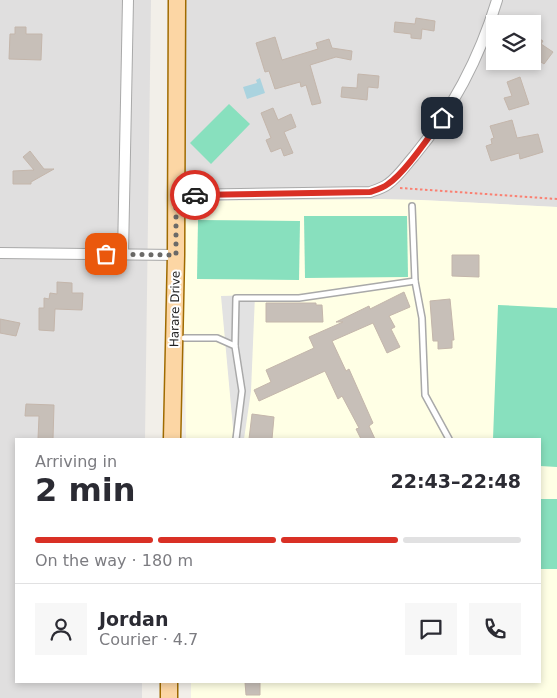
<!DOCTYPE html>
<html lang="en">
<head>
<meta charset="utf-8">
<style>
	:root { --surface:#fff; --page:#f7f7f7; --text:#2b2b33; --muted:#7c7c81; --line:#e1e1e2; --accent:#d93025 }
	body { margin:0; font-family:"DejaVu Sans",sans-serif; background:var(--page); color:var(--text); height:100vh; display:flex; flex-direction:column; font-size:19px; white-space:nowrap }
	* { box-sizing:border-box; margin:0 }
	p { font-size:16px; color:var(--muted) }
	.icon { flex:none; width:28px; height:28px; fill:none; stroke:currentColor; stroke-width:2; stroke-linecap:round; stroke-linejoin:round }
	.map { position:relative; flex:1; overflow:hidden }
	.drawer { position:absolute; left:15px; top:438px; width:526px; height:245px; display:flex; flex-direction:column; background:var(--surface); border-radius:0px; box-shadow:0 2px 8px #0003 }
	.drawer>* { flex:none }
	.tools { position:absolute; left:486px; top:15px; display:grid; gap:10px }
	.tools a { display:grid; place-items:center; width:55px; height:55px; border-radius:0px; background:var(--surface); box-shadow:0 2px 8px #0003; font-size:25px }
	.pin { position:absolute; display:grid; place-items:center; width:42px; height:42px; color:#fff; margin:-21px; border-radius:10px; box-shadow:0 2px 8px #0006 }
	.courier { position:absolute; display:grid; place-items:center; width:50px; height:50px; margin:-25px; border:4px solid #d93025; border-radius:50%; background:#fff; color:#222; box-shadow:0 1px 6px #0007 }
	.overview em { font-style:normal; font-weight:700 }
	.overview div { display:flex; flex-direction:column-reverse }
	.overview { display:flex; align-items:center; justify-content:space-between; height:85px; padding:0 20px }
	h1 { font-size:32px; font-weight:700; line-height:38px }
	.bar { display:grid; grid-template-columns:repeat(4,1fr); gap:8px 5px; align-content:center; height:60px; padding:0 20px }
	.bar i { height:6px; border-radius:4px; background:var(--line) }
	.bar .on { background:var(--accent) }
	.bar p { grid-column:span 4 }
	.line { display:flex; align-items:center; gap:12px; padding:0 20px; border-top:1px solid var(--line) }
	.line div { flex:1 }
	.round { display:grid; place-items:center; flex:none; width:52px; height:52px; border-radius:0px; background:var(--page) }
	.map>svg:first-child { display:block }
	.residential { fill:#e0dfdf; fill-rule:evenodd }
	.education { fill:#ffffe5 }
	.pitch { fill:#88e0be }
	.parking { fill:#e2e2e2 }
	.water { fill:#aad3df }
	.building { fill:#c7bfb8; stroke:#c4b6ab }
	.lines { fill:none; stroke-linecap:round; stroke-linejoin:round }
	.lane-casing { stroke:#a9a9a9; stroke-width:8 }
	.street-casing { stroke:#a9a9a9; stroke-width:12 }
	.primary-casing { stroke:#a06b00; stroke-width:19 }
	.path { stroke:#fa8072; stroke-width:2; stroke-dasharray:2.5 2.5; stroke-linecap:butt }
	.lane { stroke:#fff; stroke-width:5 }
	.street { stroke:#fff; stroke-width:10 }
	.primary { stroke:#fcd6a4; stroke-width:16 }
	.done { stroke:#6b6a68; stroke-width:5; stroke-dasharray:0 9 }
	.route { stroke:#d93025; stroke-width:6 }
	.labels { text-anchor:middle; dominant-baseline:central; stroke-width:4; stroke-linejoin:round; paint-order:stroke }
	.street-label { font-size:12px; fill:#222; stroke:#fff }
</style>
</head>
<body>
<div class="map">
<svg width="557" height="698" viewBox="0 0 557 698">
	<rect width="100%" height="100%" fill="#f2efe9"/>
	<g class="residential">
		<path d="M0,0H151L145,439H16V681H142V698H0Z"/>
		<path d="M184,0H557V207L421,200L182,201ZM495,24H532V61H495Z"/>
	</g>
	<path class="education" d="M381,199L421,200L557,207V698H191V681H540V439H186L182,201Z"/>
	<g class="pitch">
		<path d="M229,104L250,124L211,164L190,143Z"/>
		<path d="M304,216H407L408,277L305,278Z"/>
		<path d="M198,220L300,221L299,280L197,279Z"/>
		<path d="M498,305L557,308V467L540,466V439H493Z"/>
		<rect x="540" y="499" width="17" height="70"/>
	</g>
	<path class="parking" d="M255,295L251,391L244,439H234L221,296Z"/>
	<path class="water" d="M260,78L265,93L247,99L243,87L257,83L256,80Z"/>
	<g class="building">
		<path d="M416,18L435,21L434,31L422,29L421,39L411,38V34L394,32L395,22L415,24Z"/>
		<path d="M15,27H26V34H42L41,60L9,59L10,34H15Z"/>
		<path d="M532,34L543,41L541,44L553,52L544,64L532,56Z"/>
		<path d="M275,37L282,60L318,49L316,43L329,39L332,48L352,51L351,60L336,57L310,65L321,103L312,105L306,85L301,87L300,82L275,89L269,71L265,72L256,43Z"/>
		<path d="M358,74L379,76L378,88L368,87L367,100L341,97L342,87L357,88Z"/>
		<path d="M520,77L529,104L509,110L504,98L512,96L507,82Z"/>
		<path d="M273,108L278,120L291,114L296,127L284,132L293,153L284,156L281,148L271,152L266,140L271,138L261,113Z"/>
		<path d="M512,120L517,138L538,134L543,152L520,159L519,153L491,161L486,146L492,144L491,139L494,138L490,126Z"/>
		<path d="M30,151L44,169H54L31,182V184H13V171L34,170L23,157Z"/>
		<path d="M452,255H479V277L452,276Z"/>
		<path d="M57,282L72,283V293H83L82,310L55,309L54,331L39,330V308H44V298L49,299L50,293L57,294Z"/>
		<path d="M404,292L410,307L389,316L395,327L391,329L400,347L387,353L373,323L332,341L346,371L349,369L373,423L369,426L375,439H361L356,429L359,428L342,396L338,399L325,371L259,401L254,390L271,382L266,370L314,348L309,337L343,322H336L369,306L370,309Z"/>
		<path d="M450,299L454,340H452V348L438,349V341H433L430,301Z"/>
		<path d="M266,303H316V305H322L323,322H266Z"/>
		<path d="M0,319L20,323L16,336L0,333Z"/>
		<path d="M26,404L54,405L53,439H38L39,416H25Z"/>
		<path d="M252,414L274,417L272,439H249Z"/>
		<path d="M260,681V695H246L245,682Z"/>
	</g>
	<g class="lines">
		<g class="lane-casing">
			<g id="lane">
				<path d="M412,206L415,281L422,318L425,395L449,439"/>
				<path d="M184,338H217L235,346L242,391L236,439"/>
				<path d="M235,346L236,298H299L415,281"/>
			</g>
		</g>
		<g class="street-casing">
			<g id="street">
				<path d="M176,195L370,192C376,190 383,188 388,184C398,177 406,165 414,156C452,110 480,57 497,0"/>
				<path d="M0,253L176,255"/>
				<path d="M123,254L128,0"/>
			</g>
		</g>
		<g class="primary-casing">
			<g id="primary">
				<path d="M172,439L176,255L177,0"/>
				<path d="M169,698V681"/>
			</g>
		</g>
		<path class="path" d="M400,188L557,199"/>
		<use href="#lane" class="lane"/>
		<use href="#street" class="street"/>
		<use href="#primary" class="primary"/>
	</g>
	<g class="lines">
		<path class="done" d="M106,254L176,255V195H195"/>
		<path class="route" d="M195,195L370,192C376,190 383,188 388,184C406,172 430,136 442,118"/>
	</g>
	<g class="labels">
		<g class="street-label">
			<text transform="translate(175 309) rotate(-89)">Harare Drive</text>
		</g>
	</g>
</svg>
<div class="tools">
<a><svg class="icon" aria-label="layers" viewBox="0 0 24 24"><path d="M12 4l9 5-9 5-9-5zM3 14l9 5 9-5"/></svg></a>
</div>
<div class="pin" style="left:106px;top:254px;background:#ea580c"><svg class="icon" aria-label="bag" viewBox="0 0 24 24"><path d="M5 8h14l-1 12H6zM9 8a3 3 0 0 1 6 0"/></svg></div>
<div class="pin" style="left:442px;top:118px;background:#1f2937"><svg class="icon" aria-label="home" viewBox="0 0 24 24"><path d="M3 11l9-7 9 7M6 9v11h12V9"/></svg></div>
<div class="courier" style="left:195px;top:195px"><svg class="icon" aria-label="car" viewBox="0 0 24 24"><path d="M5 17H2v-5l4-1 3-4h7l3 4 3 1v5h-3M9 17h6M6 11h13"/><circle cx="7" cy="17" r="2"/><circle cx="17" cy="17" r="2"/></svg></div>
<section class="drawer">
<div class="overview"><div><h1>2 min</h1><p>Arriving in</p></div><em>22:43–22:48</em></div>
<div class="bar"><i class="on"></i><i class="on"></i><i class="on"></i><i></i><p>On the way · 180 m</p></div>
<div class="line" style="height:90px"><a class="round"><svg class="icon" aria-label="person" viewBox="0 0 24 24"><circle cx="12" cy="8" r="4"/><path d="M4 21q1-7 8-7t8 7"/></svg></a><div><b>Jordan</b><p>Courier · 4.7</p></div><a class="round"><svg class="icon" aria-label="chat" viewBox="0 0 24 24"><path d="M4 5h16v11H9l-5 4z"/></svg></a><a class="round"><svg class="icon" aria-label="phone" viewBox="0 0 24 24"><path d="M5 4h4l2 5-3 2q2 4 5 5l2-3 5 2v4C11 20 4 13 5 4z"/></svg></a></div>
</section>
</div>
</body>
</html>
